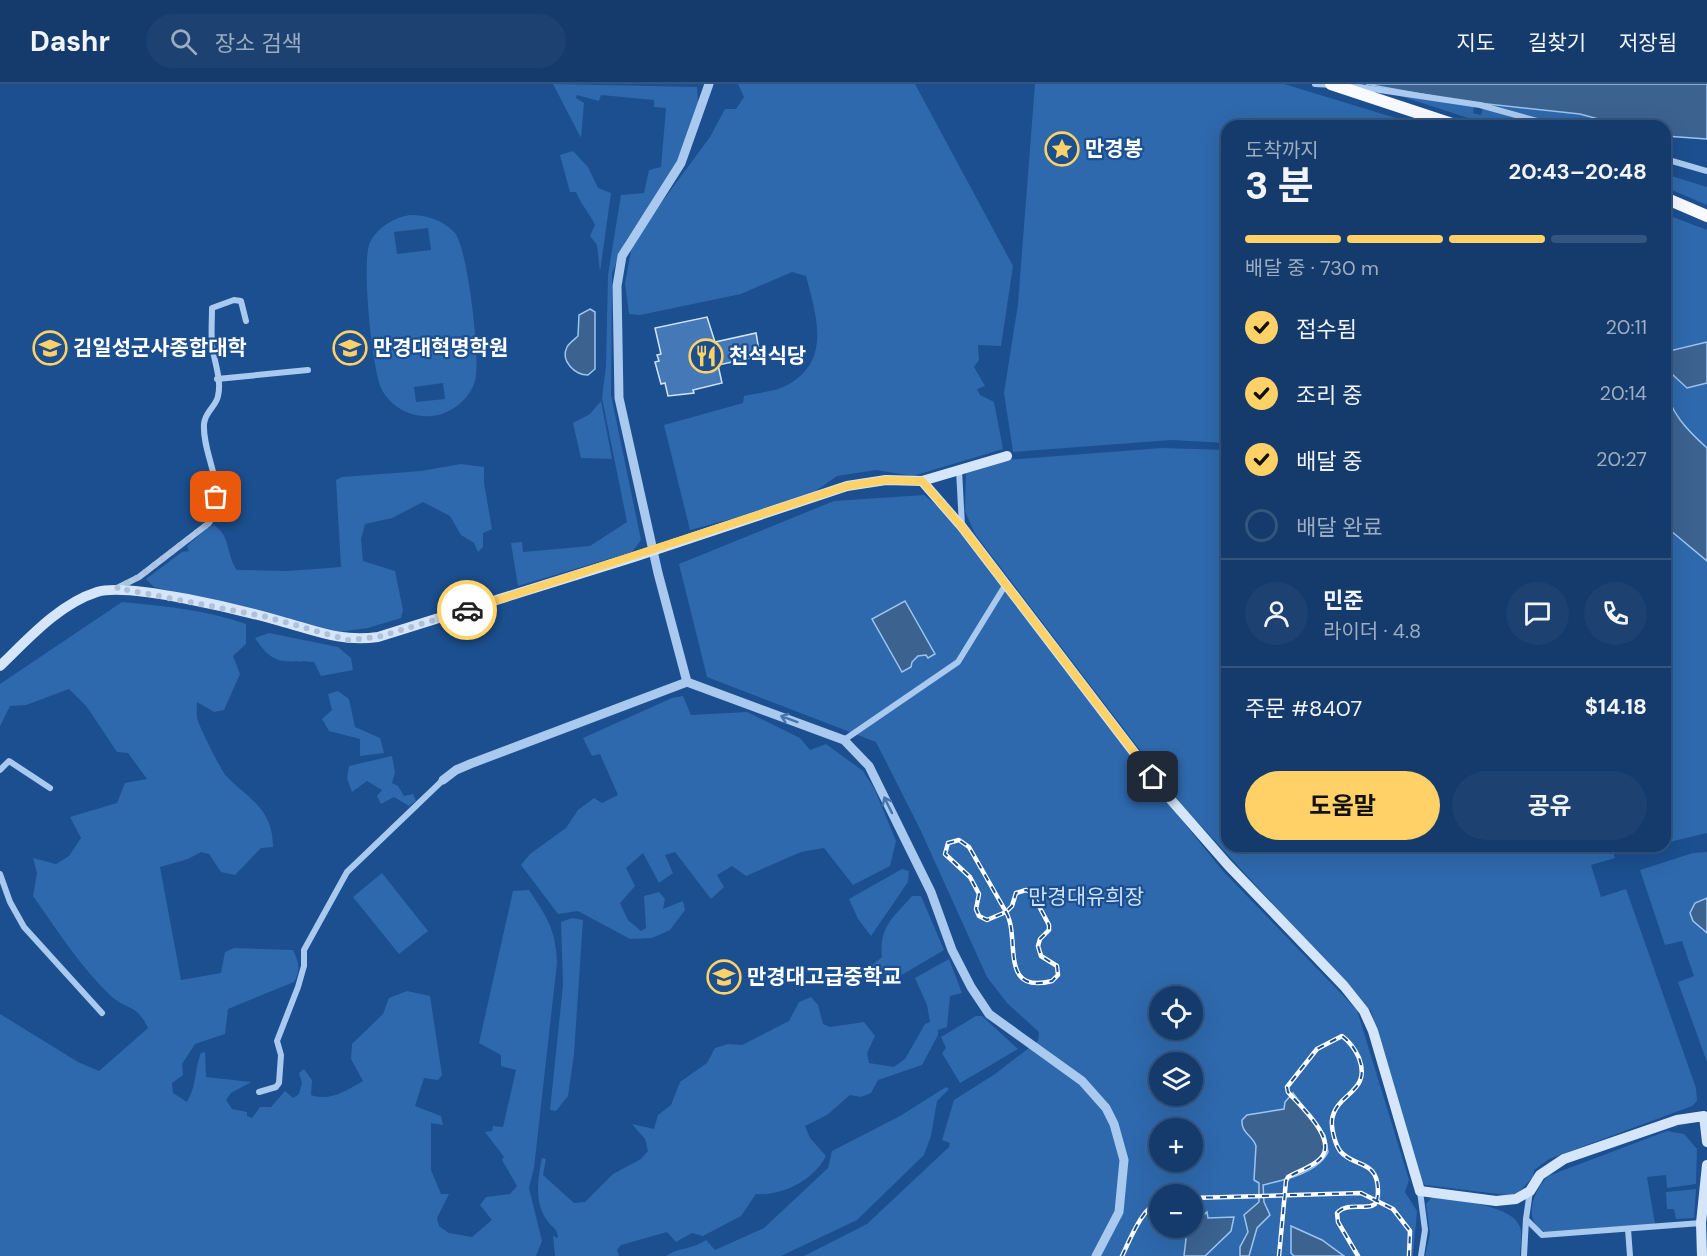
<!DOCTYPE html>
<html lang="ko">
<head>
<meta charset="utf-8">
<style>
	:root { --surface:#143b6b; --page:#1d4271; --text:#f1f3f6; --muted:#9dadc1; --line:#33557e; --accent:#ffd166 }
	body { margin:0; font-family:"DM Sans","Noto Sans KR",sans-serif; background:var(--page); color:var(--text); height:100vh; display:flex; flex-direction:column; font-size:22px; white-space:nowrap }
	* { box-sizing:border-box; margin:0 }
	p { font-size:20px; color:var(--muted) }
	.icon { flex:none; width:33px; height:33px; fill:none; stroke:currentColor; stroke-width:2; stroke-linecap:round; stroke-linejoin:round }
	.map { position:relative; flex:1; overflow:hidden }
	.side { position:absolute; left:1221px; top:36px; width:450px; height:732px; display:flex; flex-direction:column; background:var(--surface); border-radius:18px; box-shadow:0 6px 24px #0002,0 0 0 2px var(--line) }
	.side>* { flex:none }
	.controls { position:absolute; left:1149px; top:902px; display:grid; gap:12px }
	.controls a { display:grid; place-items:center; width:54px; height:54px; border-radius:50%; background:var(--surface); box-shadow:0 6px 24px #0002,0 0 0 2px var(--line); font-size:30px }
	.pin { position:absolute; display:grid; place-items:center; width:51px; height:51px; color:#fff; margin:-26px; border-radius:12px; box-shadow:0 3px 9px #0006 }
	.courier { position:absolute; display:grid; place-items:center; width:60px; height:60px; margin:-30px; border:4px solid #ffd166; border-radius:50%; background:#fff; color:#222; box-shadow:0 2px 8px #0007 }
	.headline em { font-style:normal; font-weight:700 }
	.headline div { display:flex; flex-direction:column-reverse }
	.headline { display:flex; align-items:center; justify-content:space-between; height:102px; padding:0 24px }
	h1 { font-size:39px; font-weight:700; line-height:45px }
	.bar { display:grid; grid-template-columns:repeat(4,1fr); gap:9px 6px; align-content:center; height:72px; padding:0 24px }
	.bar i { height:8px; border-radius:4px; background:var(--line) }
	.bar .active { background:var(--accent) }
	.bar p { grid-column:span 4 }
	.line { display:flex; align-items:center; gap:15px; padding:0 24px; border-top:2px solid var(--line) }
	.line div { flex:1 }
	.round { display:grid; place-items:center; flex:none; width:63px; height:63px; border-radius:32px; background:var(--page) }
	ol { padding:0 24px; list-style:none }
	li { display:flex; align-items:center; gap:18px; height:66px }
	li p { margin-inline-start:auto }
	li .icon { padding:6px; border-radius:50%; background:var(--accent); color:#111; stroke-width:4 }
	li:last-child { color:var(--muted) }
	li i { width:33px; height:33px; border:3px solid var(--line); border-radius:50% }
	.primary-button { display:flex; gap:12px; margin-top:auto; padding:12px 24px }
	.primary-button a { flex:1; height:69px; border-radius:36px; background:var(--accent); color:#111; font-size:24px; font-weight:700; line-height:69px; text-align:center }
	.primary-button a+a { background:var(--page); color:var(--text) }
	header { display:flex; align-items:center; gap:36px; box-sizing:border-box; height:84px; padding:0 30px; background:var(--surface); border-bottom:2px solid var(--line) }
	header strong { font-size:28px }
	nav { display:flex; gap:33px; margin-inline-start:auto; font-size:21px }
	.search { width:420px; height:54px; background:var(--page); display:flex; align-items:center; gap:15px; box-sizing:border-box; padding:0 21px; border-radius:33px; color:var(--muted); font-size:22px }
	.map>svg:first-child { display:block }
	.green { fill:#2e69ad; fill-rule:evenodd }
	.water { fill:#3c6290; stroke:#9cc4f0; stroke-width:1.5 }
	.building { fill:#4478b7; stroke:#cfe3fa; stroke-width:1.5 }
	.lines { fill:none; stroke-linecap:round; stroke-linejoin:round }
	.minor { stroke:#a9c9ee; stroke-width:6 }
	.tertiary { stroke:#a9c9ee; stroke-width:9 }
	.secondary { stroke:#d6e6fa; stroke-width:10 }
	.trunk { stroke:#f8faff; stroke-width:12 }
	.rail-casing { stroke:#fff; stroke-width:4.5 }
	.rail { stroke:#1b4f8f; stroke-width:2; stroke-dasharray:7; stroke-linecap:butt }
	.trunk-bridge { stroke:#f8faff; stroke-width:12 }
	.oneway { stroke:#4674ac }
	.done { stroke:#afc1d8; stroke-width:6; stroke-dasharray:0 10.8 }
	.route { stroke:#ffd166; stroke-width:8 }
	.labels { text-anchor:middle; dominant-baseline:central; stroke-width:4.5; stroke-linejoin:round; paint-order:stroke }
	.poi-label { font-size:21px; font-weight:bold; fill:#fff; stroke:#1b4f8f; text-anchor:start }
	.park-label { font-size:21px; fill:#cfe3fa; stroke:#1b4f8f }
</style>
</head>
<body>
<header>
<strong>Dashr</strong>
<div class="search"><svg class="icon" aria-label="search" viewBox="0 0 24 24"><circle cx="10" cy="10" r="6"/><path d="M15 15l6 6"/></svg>장소 검색</div>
<nav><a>지도</a><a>길찾기</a><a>저장됨</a></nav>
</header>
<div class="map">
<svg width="1707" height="1172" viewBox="0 0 1707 1172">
	<rect width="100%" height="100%" fill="#1b4f8f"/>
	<g class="green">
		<path d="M553,0L697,3L698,20L677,81L625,158L612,189L611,311L641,456L632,468L518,502L511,459L522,458L523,468L590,462L627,438L602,314L606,282L608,191L621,111L644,109L649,86L661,83L666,24L654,23V16L601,11L599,17L577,11L576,14L584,19L581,54Z"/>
		<path d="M738,0H915L1013,182L1001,262L978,261L979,276L974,283L985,302L977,305L980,311L994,318L1003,365L913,392L876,386L837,392L813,409L761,427L690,446L664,341L743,319L744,312C756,309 770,308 781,304C833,281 817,234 806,192L792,188L741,210L640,231L629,230L625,199L633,157L710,53L725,25H736L744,13Z"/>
		<path d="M1035,0H1284L1422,42H1227V359L1171,356L1013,368L1004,309L1018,220Z"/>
		<path d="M1394,10L1474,22L1473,29L1481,31L1483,24L1544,42H1493Z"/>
		<path d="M1496,22L1580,30L1624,42H1564Z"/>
		<path d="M573,67L588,83L598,104L611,109L600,188L597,161L590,152L595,141C589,128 581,121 576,108H570L560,71Z"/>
		<path d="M1665,90L1707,103V121L1665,103Z"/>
		<path d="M1665,130L1707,146V749L1665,759Z"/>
		<path d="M410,131C427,131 443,136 455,149C468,166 481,276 475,297C469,316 451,330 432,332C412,334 392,324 382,306C372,287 361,177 370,158C379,142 393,134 410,131ZM428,144L431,166L397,170L394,148ZM443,299L445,315L416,318L414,303Z"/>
		<path d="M601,317L612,375L581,374L573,339L590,330Z"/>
		<path d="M1162,364L1227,366V762H1611L1615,774L1591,781L1601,813L1626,805L1696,1004L1697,1017L1692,1022L1549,1075L1534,1086L1533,1093L1515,1112L1425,1101L1418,1094L1371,927L1182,721L975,450L965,427L966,389L1005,376Z"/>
		<path d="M461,380L484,383V399L492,445L483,449V463L478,468L474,459L461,451L450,432L423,418L392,434L365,440L361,455L363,477L395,487L403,526L401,534L368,544L338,548L154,503L146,495L182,468L189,467L187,462L207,444L214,441C231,452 226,471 237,486L288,487L341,483L336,396L342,393L421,387Z"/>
		<path d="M924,411L946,429L1160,709L1222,786L1357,926L1409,1096L1405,1108L1417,1127L1413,1172H804L867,1140L949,1063L950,1059L942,1056L954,1016L995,990L1038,957L1039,948L1007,919L987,893L920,745L876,658L707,593L679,480L834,417ZM1160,912H1192V945H1160ZM1160,978H1192V1011H1160ZM1160,1044H1192V1077H1160ZM1160,1110H1192V1143H1160Z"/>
		<path d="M122,518C164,522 207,526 246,540V560L233,572L240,590L224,626L214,628L197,618C197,624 196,632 198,637C200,644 222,688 226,692C250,716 273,725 273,763L261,764L235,791L221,788L209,770L201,768L188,775L160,783L181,896L221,889L225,868L234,864L293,866C299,879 301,886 294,898L228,925L225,950L195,960L182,980L183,991L172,999L173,1009L187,1018C197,1001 194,987 201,969L205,968L206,993L251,998L231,1009L226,1016L232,1025L247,1028V1032L252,1034L260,1023H271L285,1007L293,1014L299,1010L302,999L299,989L304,985L312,996L311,1011C330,1018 347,1006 363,997L351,975L352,960L383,930L389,914L407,907L430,912L442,991L438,996L424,994L415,1022L441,1032L443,1041L431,1039V1086L441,1110H449L437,1134L439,1142L449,1149L472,1153L492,1136L480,1121L486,1113L510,1110L517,1102L502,1076L504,1073L485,1048L492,1047L493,1042L503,1043L516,986L501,982V971L479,959L513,807L529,806C547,833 556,846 557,879L534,1084L529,1104L542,1157L536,1172H0V930L78,978L99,987L148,944C136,919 128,927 111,912C81,884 57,846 33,812L37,789L33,774L56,780L69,772L81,754L70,733L117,719L125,699L147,695L128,669L117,668L87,623L69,605L26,621L10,622L0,642V600Z"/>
		<path d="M269,549L338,563L351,574L353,586L321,592L314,578C283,577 273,582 255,554Z"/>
		<path d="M338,607L349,615L355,643L380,654L384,669L360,672V655L329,647L322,635L332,626L328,610Z"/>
		<path d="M683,612L691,631L747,628L800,654L810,666L826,660L863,687L875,706L896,757L890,782L853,801L824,764L801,768L746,792L732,782L717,791L724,803L711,815L675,768L665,771L673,789L659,799L643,769L626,784L635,802L620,819L628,836L641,847L646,844L644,812L659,808L665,815L663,825L683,817L685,826L670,846L652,854L630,855L578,827L558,830L521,781L530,770L566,744L578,726L594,714L602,719L618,711L600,670L592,672L583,654L672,614Z"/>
		<path d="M392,672L395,689L392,699L398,702L404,712L413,710L416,717L409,722L394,713L381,720L377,712L382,706L367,697L352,708L347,694L349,682Z"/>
		<path d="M1707,768V814L1695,819L1701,846L1707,849V978L1678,898L1694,892L1682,857L1665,861L1640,786L1693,769Z"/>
		<path d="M902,785L909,787L908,798L871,852L858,835L849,815Z"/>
		<path d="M382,789L428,847L399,870L353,813Z"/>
		<path d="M912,812H921L944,866L893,896L871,882L882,873C879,842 893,834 912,812Z"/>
		<path d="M572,834L583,836L574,970L568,1012L556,1027L550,1026L563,901L561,838Z"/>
		<path d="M949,875L962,909L950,912L947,943L938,946V951L922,981L878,996L871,1009L861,1013L850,1011L827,1031L805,1042L810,1054L826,1072C814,1096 783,1112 756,1110L741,1132L703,1152L692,1149L676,1158L667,1148L621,1161L617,1166L619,1172H555L553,1152L558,1154C558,1144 551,1143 546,1135C534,1116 538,1094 542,1074L546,1075L543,1091L574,1119L585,1118L613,1090L641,1075L648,1067L645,1055L632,1040L654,1045L658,1031L671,1021L680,998L707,979L715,964L728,960L742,961L789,937L799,918L811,913L818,921L823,940L830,943L864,938L875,952L867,969L869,979L894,983L905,975L925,940L930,938L927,921L915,894Z"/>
		<path d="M976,932H982L1018,965L960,999L942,969L946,964L941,953Z"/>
		<path d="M946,1003L949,1005L937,1017L931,1052L924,1071L857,1136L781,1172H666C679,1163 692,1166 706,1156L715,1166L764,1144L828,1084L832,1067L900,1032Z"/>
		<path d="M1667,1047L1684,1050L1697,1065L1696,1100L1667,1104L1666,1091L1647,1093L1655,1140L1545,1148C1521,1137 1534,1106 1548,1092Z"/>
		<path d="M1696,1105L1694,1134L1676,1135L1674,1125H1667L1666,1108Z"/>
		<path d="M1433,1112C1455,1117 1512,1120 1520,1143C1523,1151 1520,1163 1520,1172H1425L1430,1150L1426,1120Z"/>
	</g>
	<g class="water">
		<path d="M1366,0H1707V55L1665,52V42H1624L1580,30L1460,17Z"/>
		<path d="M590,225L595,228V285L588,291C575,291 560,277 567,263C569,259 575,255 578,252L579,231Z"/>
		<path d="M1707,258V299L1687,304L1672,290L1667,292L1665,298V268Z"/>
		<path d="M1665,300C1669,328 1687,346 1707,364V477L1665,442Z"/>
		<path d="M905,517L935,570L928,574L926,571L918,572L912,578L911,583L902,588L872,535Z"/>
		<path d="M1707,814V849L1693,837L1690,829L1695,819Z"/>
		<path d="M1293,1009L1325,1051L1328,1068C1318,1089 1284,1096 1263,1101L1264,1118L1270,1131L1257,1144L1249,1172H1240V1163L1248,1148L1244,1131L1259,1118V1099L1254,1096L1256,1062C1253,1051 1241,1050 1242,1036L1247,1031L1284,1025L1285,1018Z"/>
		<path d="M1207,1128L1208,1134L1234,1133L1231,1147L1205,1172H1184L1187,1146Z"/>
		<path d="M1291,1142L1322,1156L1344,1172H1294L1291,1169Z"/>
	</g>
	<path class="building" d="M707,233L715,258L756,249L759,266L754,267L756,273L718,281L722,299L693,306L694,309L668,312L665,299L661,300L655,278L659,277L657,271L661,270L655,244Z"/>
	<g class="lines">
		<g class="minor">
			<path d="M1315,0L1333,1"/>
			<path d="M1353,2L1480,21L1555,42"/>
			<path d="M1665,75L1707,87"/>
			<path d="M217,295L308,286"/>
			<path d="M959,386L962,442"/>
			<path d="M117,504L139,493L209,439C230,407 202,373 204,340C205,327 216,323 218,312C222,296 214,277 212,261C211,249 212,236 212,224L234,216L241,217L246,237"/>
			<path d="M844,656L958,578L1006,500"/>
			<path d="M0,686L9,677L50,704"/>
			<path d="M0,790L10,818L24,843L102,929"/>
			<path d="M259,1008L276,1003L279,999L281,971L277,957L298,903L304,882V866L347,788L443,696"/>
			<path d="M1420,1107L1425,1146L1421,1172"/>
			<path d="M1530,1107L1526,1135L1542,1151L1701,1139"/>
			<path d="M1628,1145L1630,1172"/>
			<path d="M1524,1172L1526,1135"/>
		</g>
		<g class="tertiary">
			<path d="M687,598L658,489L619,314L617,202L622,172L681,79L709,0"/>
			<path d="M443,696L456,686L470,680L687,598L844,656L869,682L931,808L952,866L971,903L989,930L1082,997L1106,1024L1114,1040L1124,1076L1119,1128L1096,1172"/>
		</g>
		<g class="secondary">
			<path d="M922,397L962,443L1165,709L1228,781L1344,902L1364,927L1373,947L1420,1107L1496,1117L1516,1115L1530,1107L1540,1091L1564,1075L1677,1036L1704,1032L1707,1058"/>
			<path d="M0,582C28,555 59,520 97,508C129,498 245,527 280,537C317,547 340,558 378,553L634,473L847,402L886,396L922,397L1007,372"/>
			<path d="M1702,1172L1701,1139L1707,1081"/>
		</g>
		<path class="trunk" d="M1665,114L1707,132"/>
		<g class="rail-casing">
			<g id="rail">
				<path d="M1006,828C1021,854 998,911 1052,897L1058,891L1057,882L1041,872L1038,862L1040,855L1049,846V841L1032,809L1026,806L1016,809L1012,822L1006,828L987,836L979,832L976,825L979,810L970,793L945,770L948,759L959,756L969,763L1006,828"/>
				<path d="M1192,1114L1361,1109L1393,1125L1410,1147L1409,1172"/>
				<path d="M1122,1172C1129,1158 1143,1121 1160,1118"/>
				<path d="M1279,1172L1286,1097L1288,1093C1298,1087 1313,1083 1321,1074C1338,1055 1300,1022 1288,1008L1287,1003L1317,965L1342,952C1350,958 1355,965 1359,974C1372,1009 1336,1008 1332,1036C1331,1044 1335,1060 1340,1067C1354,1084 1378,1075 1378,1107C1378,1111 1378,1116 1375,1120C1367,1127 1348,1117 1337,1129L1338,1138L1358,1172"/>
			</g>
		</g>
		<use href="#rail" class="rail"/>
		<path class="trunk-bridge" d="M1331,0L1458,42"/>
	</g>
	<defs><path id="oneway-shaft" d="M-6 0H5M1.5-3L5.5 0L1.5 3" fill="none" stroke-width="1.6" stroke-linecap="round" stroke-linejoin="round" transform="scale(1.5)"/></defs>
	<g class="oneway">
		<use href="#oneway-shaft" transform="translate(789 635) rotate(-160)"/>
		<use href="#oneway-shaft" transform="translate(888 721) rotate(-116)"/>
	</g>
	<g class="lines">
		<path class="done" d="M216,413V427L209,439L139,493L117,504L267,533L348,556L378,553L467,526"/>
		<path class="route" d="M467,526L847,402L886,396L922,397L962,443L1153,693"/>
	</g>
	<defs>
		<g id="sight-ring" transform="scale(1.725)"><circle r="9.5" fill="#1b4f8f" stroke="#ffd166" stroke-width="1.5"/><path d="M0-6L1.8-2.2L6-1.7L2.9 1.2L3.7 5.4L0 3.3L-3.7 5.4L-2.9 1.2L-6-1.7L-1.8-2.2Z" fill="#ffd166"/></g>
		<g id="university-ring" transform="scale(1.725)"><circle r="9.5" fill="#1b4f8f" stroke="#ffd166" stroke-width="1.5"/><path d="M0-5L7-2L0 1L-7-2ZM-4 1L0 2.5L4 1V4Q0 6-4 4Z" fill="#ffd166"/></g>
		<g id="restaurant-ring" transform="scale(1.725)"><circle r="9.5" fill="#1b4f8f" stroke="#ffd166" stroke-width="1.5"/><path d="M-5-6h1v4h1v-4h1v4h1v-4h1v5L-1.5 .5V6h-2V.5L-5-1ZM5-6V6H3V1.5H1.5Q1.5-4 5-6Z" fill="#ffd166"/></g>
		<g id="school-ring" transform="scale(1.725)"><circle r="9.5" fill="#1b4f8f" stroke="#ffd166" stroke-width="1.5"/><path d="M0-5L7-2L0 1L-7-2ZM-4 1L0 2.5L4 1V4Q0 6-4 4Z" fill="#ffd166"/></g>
	</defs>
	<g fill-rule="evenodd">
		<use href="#sight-ring" x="1062" y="65"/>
		<use href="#university-ring" x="50" y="264"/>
		<use href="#university-ring" x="350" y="264"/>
		<use href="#restaurant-ring" x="706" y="272"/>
		<use href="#school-ring" x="724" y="893"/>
	</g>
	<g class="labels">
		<g class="poi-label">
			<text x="1085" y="65">만경봉</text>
			<text x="73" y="264">김일성군사종합대학</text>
			<text x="373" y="264">만경대혁명학원</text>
			<text x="729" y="272">천석식당</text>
			<text x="747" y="893">만경대고급중학교</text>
		</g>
		<g class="park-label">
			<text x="1086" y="813">만경대유희장</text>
		</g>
	</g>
</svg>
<div class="controls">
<a><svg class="icon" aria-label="locate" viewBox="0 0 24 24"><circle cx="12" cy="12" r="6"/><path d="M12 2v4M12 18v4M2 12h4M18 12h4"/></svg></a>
<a><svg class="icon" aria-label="layers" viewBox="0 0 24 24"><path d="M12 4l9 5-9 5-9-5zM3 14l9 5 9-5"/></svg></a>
<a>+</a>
<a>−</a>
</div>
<div class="pin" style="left:216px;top:413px;background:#ea580c"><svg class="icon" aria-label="bag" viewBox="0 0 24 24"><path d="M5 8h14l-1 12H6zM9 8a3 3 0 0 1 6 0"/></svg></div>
<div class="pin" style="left:1153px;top:693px;background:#1f2937"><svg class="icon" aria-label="home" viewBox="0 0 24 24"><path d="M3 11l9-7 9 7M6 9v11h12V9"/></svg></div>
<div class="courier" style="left:467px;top:526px"><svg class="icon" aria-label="car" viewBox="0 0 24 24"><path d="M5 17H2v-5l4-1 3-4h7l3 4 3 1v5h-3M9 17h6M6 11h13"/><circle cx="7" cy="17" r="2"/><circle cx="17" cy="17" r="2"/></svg></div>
<section class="side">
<div class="headline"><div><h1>3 분</h1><p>도착까지</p></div><em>20:43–20:48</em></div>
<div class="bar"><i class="active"></i><i class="active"></i><i class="active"></i><i></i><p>배달 중 · 730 m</p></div>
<ol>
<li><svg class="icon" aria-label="check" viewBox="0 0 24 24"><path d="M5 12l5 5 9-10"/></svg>접수됨<p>20:11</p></li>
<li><svg class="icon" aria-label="check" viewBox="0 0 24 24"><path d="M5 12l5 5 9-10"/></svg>조리 중<p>20:14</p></li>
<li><svg class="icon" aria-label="check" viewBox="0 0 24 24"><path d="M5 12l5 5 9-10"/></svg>배달 중<p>20:27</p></li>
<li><i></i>배달 완료</li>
</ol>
<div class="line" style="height:108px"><a class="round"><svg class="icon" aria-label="person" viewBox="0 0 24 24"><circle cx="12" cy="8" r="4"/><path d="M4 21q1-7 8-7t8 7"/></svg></a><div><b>민준</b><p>라이더 · 4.8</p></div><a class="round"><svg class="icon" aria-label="chat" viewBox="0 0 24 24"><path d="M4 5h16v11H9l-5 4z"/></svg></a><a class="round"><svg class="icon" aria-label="phone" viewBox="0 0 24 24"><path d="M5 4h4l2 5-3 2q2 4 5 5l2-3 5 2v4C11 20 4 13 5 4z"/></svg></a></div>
<div class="line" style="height:78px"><div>주문 #8407</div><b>$14.18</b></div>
<div class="primary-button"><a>도움말</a><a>공유</a></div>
</section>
</div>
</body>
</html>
